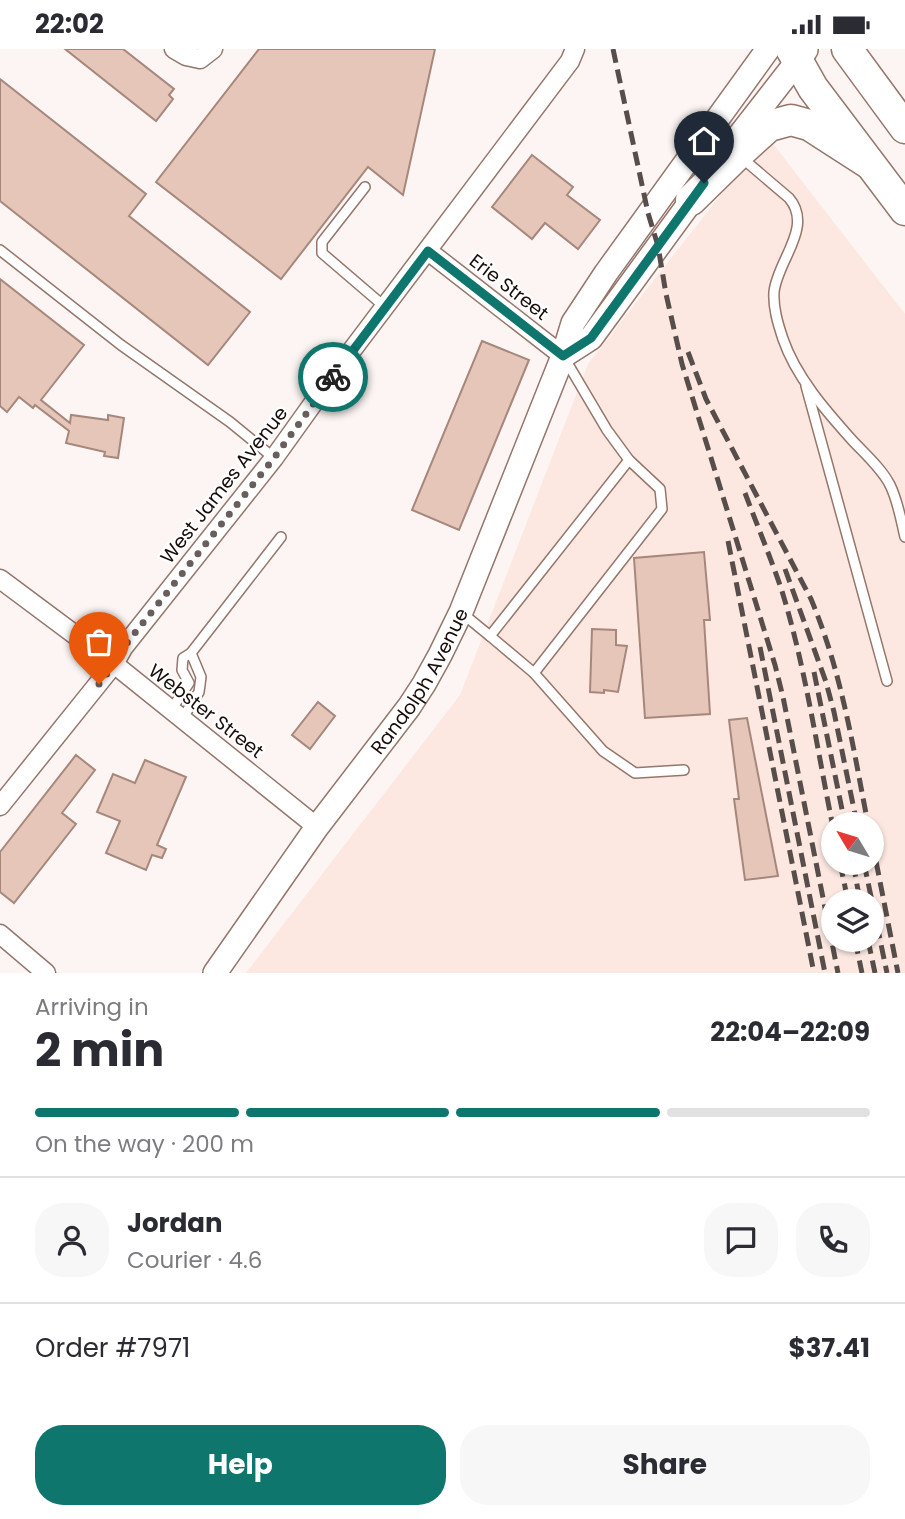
<!DOCTYPE html>
<html lang="en">
<head>
<meta charset="utf-8">
<style>
	:root { --surface:#fff; --page:#f7f7f7; --text:#2b2b33; --muted:#7c7c81; --line:#e1e1e2; --accent:#0f766e }
	body { margin:0; font-family:Poppins,sans-serif; background:var(--page); color:var(--text); height:100vh; display:flex; flex-direction:column; font-size:26px; white-space:nowrap }
	* { box-sizing:border-box; margin:0 }
	p { font-size:23px; color:var(--muted) }
	.icon { flex:none; width:38px; height:38px; fill:none; stroke:currentColor; stroke-width:2; stroke-linecap:round; stroke-linejoin:round }
	.map { position:relative; height:924px; overflow:hidden }
	.drawer { display:flex; flex-direction:column; background:var(--surface); flex:1 }
	.drawer>* { flex:none }
	.needle { width:46px; rotate:308deg }
	.buttons { position:absolute; left:821px; top:763px; display:grid; gap:14px }
	.buttons a { display:grid; place-items:center; width:63px; height:63px; border-radius:50%; background:var(--surface); box-shadow:0 2px 5px #0004; font-size:35px }
	.pin { position:absolute; display:grid; place-items:center; width:60px; height:60px; color:#fff; margin:-72px -30px; border-radius:50% 50% 50% 0; rotate:-45deg; box-shadow:0 0 7px #0007 }
	.pin .icon { rotate:45deg }
	.courier { position:absolute; display:grid; place-items:center; width:70px; height:70px; margin:-35px; border:5px solid #0f766e; border-radius:50%; background:#fff; color:#222; box-shadow:0 2px 9px #0007 }
	.summary em { font-style:normal; font-weight:700 }
	.summary div { display:flex; flex-direction:column-reverse }
	.summary { display:flex; align-items:center; justify-content:space-between; height:119px; padding:0 35px }
	h1 { font-size:46px; font-weight:700; line-height:52px }
	.bar { display:grid; grid-template-columns:repeat(4,1fr); gap:10px 7px; align-content:center; height:84px; padding:0 35px }
	.bar i { height:9px; border-radius:5px; background:var(--line) }
	.bar .current { background:var(--accent) }
	.bar p { grid-column:span 4 }
	.line { display:flex; align-items:center; gap:18px; padding:0 35px; border-top:2px solid var(--line) }
	.line div { flex:1 }
	.round { display:grid; place-items:center; flex:none; width:74px; height:74px; border-radius:28px; background:var(--page) }
	.button { display:flex; gap:14px; margin-top:auto; padding:14px 35px }
	.button a { flex:1; height:80px; border-radius:28px; background:var(--accent); color:#fff; font-size:28px; font-weight:700; line-height:80px; text-align:center }
	.button a+a { background:var(--page); color:var(--text) }
	.status { display:flex; justify-content:space-between; align-items:center; height:49px; padding:0 35px; background:var(--surface); direction:ltr }
	.status svg { height:19px; fill:currentColor }
	.map>svg:first-child { display:block }
	.industrial { fill:#fce8e1; fill-rule:evenodd }
	.building { fill:#e7c6ba; stroke:#a6877c; stroke-width:2 }
	.lines { fill:none; stroke-linecap:round; stroke-linejoin:round }
	.service-casing { stroke:#94766b; stroke-width:12 }
	.minor-casing { stroke:#94766b; stroke-width:21 }
	.tertiary-casing { stroke:#94766b; stroke-width:26 }
	.trunk-casing { stroke:#94766b; stroke-width:33 }
	.service { stroke:#fff; stroke-width:9 }
	.minor { stroke:#fff; stroke-width:18 }
	.tertiary { stroke:#fff; stroke-width:23 }
	.trunk { stroke:#fff; stroke-width:30 }
	.rail { stroke:#574d4a; stroke-width:5; stroke-dasharray:14 7; stroke-linecap:butt }
	.done { stroke:#685e5c; stroke-width:7; stroke-dasharray:0 12.6 }
	.route { stroke:#0f766e; stroke-width:9 }
	.labels { text-anchor:middle; dominant-baseline:central; stroke-width:5; stroke-linejoin:round; paint-order:stroke }
	.street-label { font-size:19px; fill:#180d0a; stroke:#fff }
</style>
</head>
<body>
<div class="status"><b>22:02</b><svg viewBox="0 0 49 12"><path d="M0 12V9h3v3zM5 12V6h3v6zM10 12V3h3v9zM15 12V0h3v12zM26 1h20v11H26zM47 4h2v5h-2z"/></svg></div>
<div class="map">
<svg width="905" height="924" viewBox="0 0 905 924">
	<rect width="100%" height="100%" fill="#fcf5f3"/>
	<path class="industrial" d="M767,87L905,265V924H246L460,646L588,315ZM833,775H872V814H833ZM833,852H872V891H833Z"/>
	<g class="building">
		<path d="M65,0H123L174,40L169,46L173,50L156,72Z"/>
		<path d="M259,0H435L403,146L368,118L281,230L156,133Z"/>
		<path d="M0,30L146,145L129,167L250,263L208,316L0,152Z"/>
		<path d="M532,106L573,138L567,146L600,171L578,200L545,174L532,190L492,158Z"/>
		<path d="M0,230L84,296L41,351L70,374L71,366L108,371V366L124,369L118,409L104,407L105,403L66,394L69,382L35,356L33,359L19,348L7,363L0,357Z"/>
		<path d="M482,292L529,311L459,481L412,461Z"/>
		<path d="M704,503L710,571H704L710,665L645,669L634,509Z"/>
		<path d="M592,580L616,581V596L627,597L618,643L604,641V644L590,643Z"/>
		<path d="M318,653L335,667L310,700L292,686Z"/>
		<path d="M747,669L778,827L745,831L734,750H739L729,671Z"/>
		<path d="M76,706L95,721L62,764L76,775L14,854L0,843V803Z"/>
		<path d="M145,711L186,728L157,796L166,800L162,809L152,806L146,821L106,804L120,772L97,763L113,725L135,734Z"/>
	</g>
	<g class="lines">
		<g class="service-casing">
			<g id="service">
				<path d="M742,109L789,149C814,178 777,212 774,243C773,259 778,275 783,290C796,328 826,362 852,391C865,405 882,420 890,436C898,452 901,471 905,488"/>
				<path d="M365,138L322,193V204L385,258"/>
				<path d="M0,201L121,296L230,373L274,409"/>
				<path d="M806,337L887,632"/>
				<path d="M462,564L490,587L629,411"/>
				<path d="M490,587L534,624L603,702L635,724L684,721"/>
				<path d="M534,624L662,460L660,440L629,411L607,381L565,310"/>
				<path d="M171,661L189,634L182,621L183,609L191,604L281,488"/>
				<path d="M182,670L199,643L201,628L191,604"/>
			</g>
		</g>
		<g class="minor-casing">
			<g id="minor">
				<path d="M174,0L186,7L200,10L213,0"/>
				<path d="M428,202L563,307"/>
				<path d="M0,530L114,615L317,778"/>
				<path d="M0,757L114,615L123,599L274,409L337,321L570,12L575,0"/>
				<path d="M0,885L46,924"/>
			</g>
		</g>
		<g class="tertiary-casing">
			<g id="tertiary">
				<path d="M728,101L806,1"/>
				<path d="M563,307L591,289L700,140"/>
				<path id="s1" d="M215,924L317,778L409,658L424,635L440,606L461,563L563,307L573,274L606,224L768,0"/>
			</g>
		</g>
		<g class="trunk-casing">
			<g id="trunk">
				<path d="M791,0L813,39L905,161"/>
				<path d="M847,0L905,79"/>
				<path d="M691,151L738,105L769,77L791,71L809,76L868,114"/>
			</g>
		</g>
		<use href="#service" class="service"/>
		<use href="#minor" class="minor"/>
		<use href="#tertiary" class="tertiary"/>
		<use href="#trunk" class="trunk"/>
		<g class="rail">
			<path d="M613,0L648,164L658,197L666,245L682,315L775,616L783,648L838,924"/>
			<path d="M688,303L706,350L811,550C842,624 853,698 868,775"/>
			<path d="M745,444C757,476 770,507 781,539C805,615 817,700 833,778"/>
			<path d="M728,492L814,924"/>
			<path d="M785,520L826,633L834,663L857,775"/>
			<path d="M760,598L825,924"/>
			<path d="M814,623L845,775"/>
			<path d="M872,792L898,924"/>
			<path d="M840,814L848,852"/>
			<path d="M853,814L860,852"/>
			<path d="M864,814L887,924"/>
			<path d="M855,891L862,924"/>
			<path d="M868,891L875,924"/>
		</g>
	</g>
	<g class="lines">
		<path class="done" d="M99,635L114,615L123,599L274,409L333,328"/>
		<path class="route" d="M333,328L428,202L563,307L591,289L704,134"/>
	</g>
	<g class="labels">
		<g class="street-label">
			<text transform="translate(509 238) rotate(38)">Erie Street</text>
			<text transform="translate(224 436) rotate(-52)">West James Avenue</text>
			<text stroke="none"><textPath href="#s1" startOffset="357">Randolph Avenue</textPath></text>
			<text transform="translate(206 662) rotate(38)">Webster Street</text>
		</g>
	</g>
</svg>
<div class="buttons">
<a><svg class="needle" viewBox="-14 -14 28 28"><path d="M0-13l5 13h-10z" fill="#e53935"/><path d="M0 13l5-13h-10z" fill="#7c7c81"/></svg></a>
<a><svg class="icon" aria-label="layers" viewBox="0 0 24 24"><path d="M12 4l9 5-9 5-9-5zM3 14l9 5 9-5"/></svg></a>
</div>
<div class="pin" style="left:99px;top:635px;background:#ea580c"><svg class="icon" aria-label="bag" viewBox="0 0 24 24"><path d="M5 8h14l-1 12H6zM9 8a3 3 0 0 1 6 0"/></svg></div>
<div class="pin" style="left:704px;top:134px;background:#1f2937"><svg class="icon" aria-label="home" viewBox="0 0 24 24"><path d="M3 11l9-7 9 7M6 9v11h12V9"/></svg></div>
<div class="courier" style="left:333px;top:328px"><svg class="icon" aria-label="bike" viewBox="0 0 24 24"><circle cx="6" cy="16" r="4"/><circle cx="18" cy="16" r="4"/><path d="M6 16l4-8h5l3 8M10 8l3 8H6M13 5h3"/></svg></div>
</div>
<section class="drawer">
<div class="summary"><div><h1>2 min</h1><p>Arriving in</p></div><em>22:04–22:09</em></div>
<div class="bar"><i class="current"></i><i class="current"></i><i class="current"></i><i></i><p>On the way · 200 m</p></div>
<div class="line" style="height:126px"><a class="round"><svg class="icon" aria-label="person" viewBox="0 0 24 24"><circle cx="12" cy="8" r="4"/><path d="M4 21q1-7 8-7t8 7"/></svg></a><div><b>Jordan</b><p>Courier · 4.6</p></div><a class="round"><svg class="icon" aria-label="chat" viewBox="0 0 24 24"><path d="M4 5h16v11H9l-5 4z"/></svg></a><a class="round"><svg class="icon" aria-label="phone" viewBox="0 0 24 24"><path d="M5 4h4l2 5-3 2q2 4 5 5l2-3 5 2v4C11 20 4 13 5 4z"/></svg></a></div>
<div class="line" style="height:91px"><div>Order #7971</div><b>$37.41</b></div>
<div class="button"><a>Help</a><a>Share</a></div>
</section>
</body>
</html>
